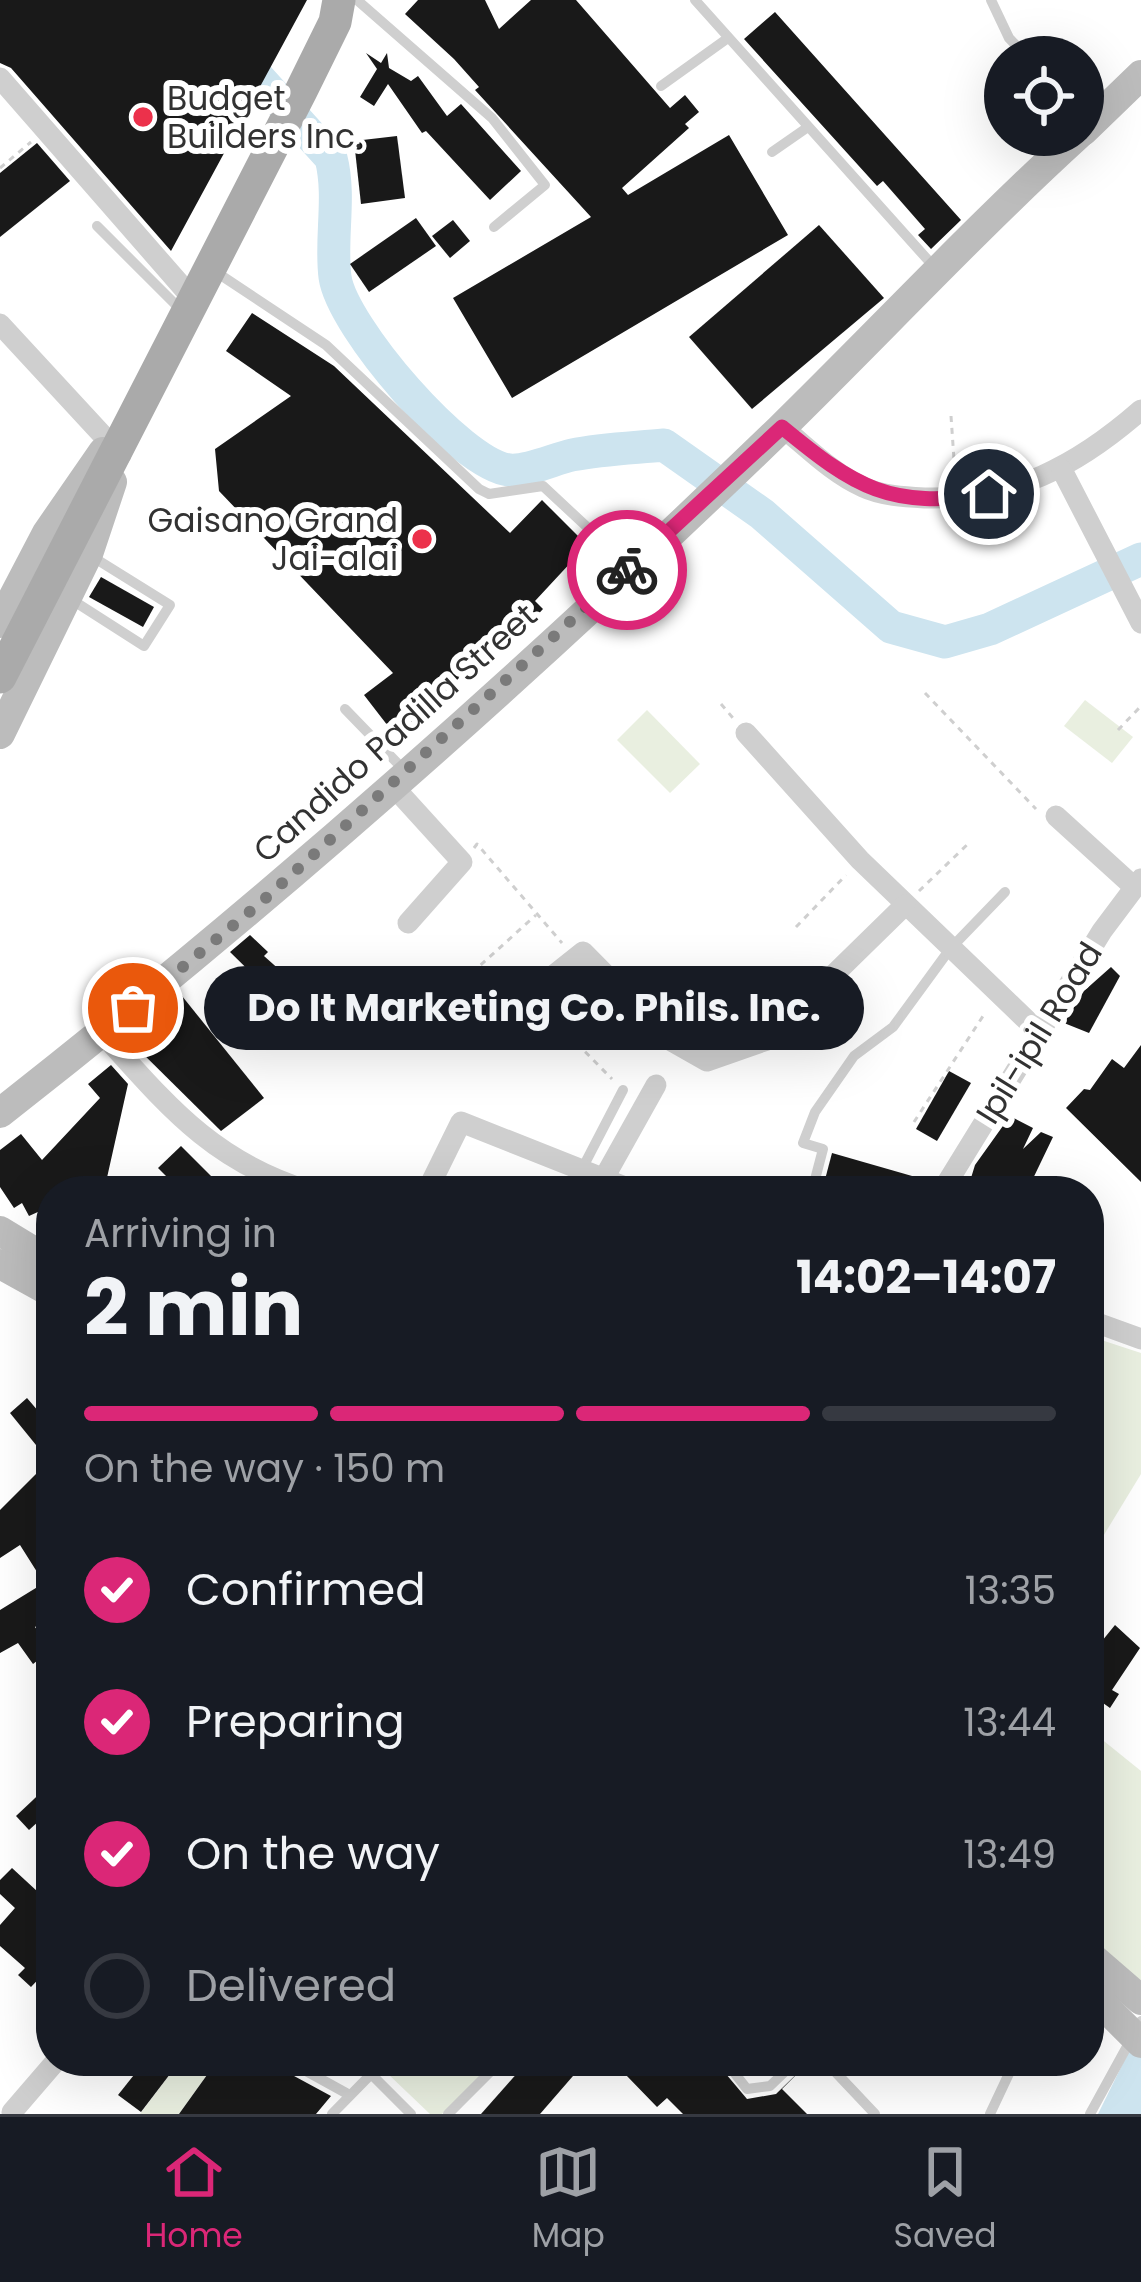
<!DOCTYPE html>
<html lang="en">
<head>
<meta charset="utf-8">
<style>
	:root { --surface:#171b24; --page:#242831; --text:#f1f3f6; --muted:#9ea1a6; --line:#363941; --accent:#db2777 }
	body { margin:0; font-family:Poppins,sans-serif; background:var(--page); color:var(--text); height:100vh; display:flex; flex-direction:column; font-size:45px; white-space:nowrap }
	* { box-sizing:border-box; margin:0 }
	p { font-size:39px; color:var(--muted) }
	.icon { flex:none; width:66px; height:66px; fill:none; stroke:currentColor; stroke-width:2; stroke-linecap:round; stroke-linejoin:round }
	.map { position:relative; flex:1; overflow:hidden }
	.drawer { position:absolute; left:36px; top:1176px; width:1068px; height:900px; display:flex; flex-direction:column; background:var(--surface); border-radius:48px; box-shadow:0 12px 48px #0002 }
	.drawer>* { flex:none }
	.tools { position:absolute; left:984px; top:36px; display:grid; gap:24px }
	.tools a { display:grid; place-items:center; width:120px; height:120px; border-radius:50%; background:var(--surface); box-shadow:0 12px 48px #0002; font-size:60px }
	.pin { position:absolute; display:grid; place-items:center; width:102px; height:102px; color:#fff; margin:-51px; border:6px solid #fff; border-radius:50%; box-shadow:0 3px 12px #0007 }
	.courier { position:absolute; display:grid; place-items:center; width:120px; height:120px; margin:-60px; border:9px solid #db2777; border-radius:50%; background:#fff; color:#222; box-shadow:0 3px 15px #0007 }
	.bubble { position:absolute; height:84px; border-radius:42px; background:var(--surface); box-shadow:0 12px 48px #0002; font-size:39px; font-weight:700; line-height:84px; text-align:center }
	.headline em { font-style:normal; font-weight:700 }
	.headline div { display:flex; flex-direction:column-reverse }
	.headline { display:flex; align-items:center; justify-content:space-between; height:204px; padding:0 48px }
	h1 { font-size:78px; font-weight:700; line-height:90px }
	.bar { display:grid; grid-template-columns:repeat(4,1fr); gap:18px 12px; align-content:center; height:144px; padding:0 48px }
	.bar i { height:15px; border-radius:9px; background:var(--line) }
	.bar .current { background:var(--accent) }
	.bar p { grid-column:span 4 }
	ol { padding:0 48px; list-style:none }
	li { display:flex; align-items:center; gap:36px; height:132px }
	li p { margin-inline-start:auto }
	li .icon { padding:12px; border-radius:50%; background:var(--accent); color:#fff; stroke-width:4 }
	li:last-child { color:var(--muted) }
	li i { width:66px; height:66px; border:6px solid var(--line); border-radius:50% }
	.tab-bar { display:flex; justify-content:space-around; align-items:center; height:168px; border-top:3px solid var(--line); background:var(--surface); font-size:33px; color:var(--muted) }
	.tab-bar a { display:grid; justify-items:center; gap:6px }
	.tab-bar .current { color:var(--accent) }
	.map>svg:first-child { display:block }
	.green { fill:#e9efe0 }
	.water { fill:#cde4ef }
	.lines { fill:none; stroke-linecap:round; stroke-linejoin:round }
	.river { stroke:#cde4ef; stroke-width:33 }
	.building { fill:#191919 }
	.path { stroke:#cfcfcf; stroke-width:3; stroke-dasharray:6 6; stroke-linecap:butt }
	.lane { stroke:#cfcfcf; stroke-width:10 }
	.street { stroke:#cfcfcf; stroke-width:21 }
	.secondary { stroke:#bcbcbc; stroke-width:30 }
	.primary { stroke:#aaa; stroke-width:33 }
	.done { stroke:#7a7a7a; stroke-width:12; stroke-dasharray:0 21.6 }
	.route { stroke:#db2777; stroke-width:15 }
	.poi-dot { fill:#ec314b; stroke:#fff; stroke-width:4.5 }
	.labels { text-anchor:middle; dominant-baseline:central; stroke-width:12; stroke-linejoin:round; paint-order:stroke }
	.poi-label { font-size:33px; fill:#323232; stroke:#fff; text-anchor:start }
	.street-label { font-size:33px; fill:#323232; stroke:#fff }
</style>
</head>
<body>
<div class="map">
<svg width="1141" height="2114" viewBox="0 0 1141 2114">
	<rect width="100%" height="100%" fill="#fff"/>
	<g class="green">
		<path d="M1085,700L1133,737L1112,763L1064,726Z"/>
		<path d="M647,710L700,764L670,793L617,740Z"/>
		<path d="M1089,1336L1141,1353V1474L1099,1543L1089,1539Z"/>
		<path d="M1089,1729L1141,1771V1981L1089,1940Z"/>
		<path d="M180,2061L214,2065L179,2114H140Z"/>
		<path d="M355,2061H495L442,2114H430L386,2072Z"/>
	</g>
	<path class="water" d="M1141,2039V2114H1098L1129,2051Z"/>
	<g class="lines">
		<path class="river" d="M188,0L331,158C341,197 330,238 335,277C342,327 460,464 509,470C527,472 554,459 572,455C602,449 633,448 664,445L762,514L891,627L945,642L990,629L1141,559"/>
	</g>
	<g class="building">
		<path d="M0,0H307L171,251L11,68L0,63Z"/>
		<path d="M418,0H485L499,29L531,0H576L670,108L685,95L699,112L685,124L689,128L622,188L628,195L729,135L788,235L512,398L453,298L591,217L475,90L479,87L454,59L405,14Z"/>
		<path d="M775,12L961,220L931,249L918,235L925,229L883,181L877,186L744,39Z"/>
		<path d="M366,53L381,63L387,53L389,68L411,81L418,76L447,116L461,104L521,171L490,200L426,131L422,133L388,84L374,106L360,97L377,69Z"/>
		<path d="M397,136L405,198L361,204L354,141Z"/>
		<path d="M37,143L70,181L0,237V173Z"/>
		<path d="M416,218L436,246L369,292L350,264Z"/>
		<path d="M453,220L470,241L450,258L432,236Z"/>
		<path d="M819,225L884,298L752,409L689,337Z"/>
		<path d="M252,313L334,366L510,533L542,500L587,545L535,601L543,609L518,636L509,628L398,739L364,695L393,673L219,491L215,449L291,396L226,351Z"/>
		<path d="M101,577L154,607L143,627L89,597Z"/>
		<path d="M250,935L268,952L264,956L291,980L276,997L230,952Z"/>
		<path d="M1111,967L1120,976L1089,1033L1064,1023L1084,991Z"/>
		<path d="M182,996L264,1098L221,1131L128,1039Z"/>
		<path d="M1141,1045V1182L1066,1108L1084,1089L1090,1090L1112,1059L1124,1068Z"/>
		<path d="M111,1065L128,1084L104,1191H51V1206L29,1216L22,1203L14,1208L0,1187V1150L21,1134L42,1160L100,1098L88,1084Z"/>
		<path d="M949,1071L971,1083L937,1141L916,1129Z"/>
		<path d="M1010,1116L1033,1128L1023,1149L1041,1132L1053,1137L1027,1191H967L975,1165Z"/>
		<path d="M181,1146L226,1191H181L158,1168Z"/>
		<path d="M832,1153L919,1178L915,1191H822Z"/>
		<path d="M27,1398L51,1426V1617L35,1627L51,1650L33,1664L18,1643L0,1653V1610L44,1583L20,1545L0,1558V1510L49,1461L10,1413Z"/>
		<path d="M1115,1625L1140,1648L1112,1690L1119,1694L1110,1708L1089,1693L1104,1676L1089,1666V1657Z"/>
		<path d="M51,1783V1810L29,1830L16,1816Z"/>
		<path d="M12,1868L51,1904V1966L31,1987L18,1975L25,1968L0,1946V1925L15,1908L0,1894V1880Z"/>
		<path d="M145,2061H180L141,2112L118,2095Z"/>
		<path d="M217,2061H278L283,2070L331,2096L316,2114H179Z"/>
		<path d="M528,2061H586L540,2114H481Z"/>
		<path d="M638,2061H715L747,2099L776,2094L810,2061L782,2089L807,2114H683L667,2098L657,2107L625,2074Z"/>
	</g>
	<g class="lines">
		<g class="path">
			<path d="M0,168L31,142"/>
			<path d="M951,416L955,474"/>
			<path d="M925,693L1036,809"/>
			<path d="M721,704L733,718"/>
			<path d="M1118,730L1141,706"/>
			<path d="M474,848L477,844L562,943"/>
			<path d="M919,891L970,842"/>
			<path d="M796,927L846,875"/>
			<path d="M454,989L536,915"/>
			<path d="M543,1009L612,1079"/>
			<path d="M914,1122L985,1013"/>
		</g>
		<g class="lane">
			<path d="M357,0L492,118L545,185L494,227"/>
			<path d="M695,0L936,269"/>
			<path d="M991,0L1009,38L1027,57"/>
			<path d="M661,86L728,38"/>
			<path d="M772,152L808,127"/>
			<path d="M97,226L184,313"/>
			<path d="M213,270L326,345L479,489L489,494L543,486L630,567"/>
			<path d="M69,598L144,646L170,605L88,554"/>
			<path d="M345,709L406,772"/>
			<path d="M582,1169L623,1090"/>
			<path d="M812,1191L823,1149L803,1143L815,1112L854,1056L893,1027L950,949L1005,892"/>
			<path d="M288,2061L346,2093"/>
			<path d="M725,2061L747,2089L770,2086L796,2061"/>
			<path d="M825,2061L875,2114"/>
			<path d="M373,2076L411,2114"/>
			<path d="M332,2114L384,2061"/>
			<path d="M448,2114L501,2061"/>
			<path d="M990,2114L1015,2061"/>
			<path d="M1090,2114L1141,2021"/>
		</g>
		<g class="street">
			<path d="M0,78L193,299"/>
			<path d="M0,324L121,455"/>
			<path d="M782,427C808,448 832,473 863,487C882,496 906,497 926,498C1013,500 1077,466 1141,410"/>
			<path d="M1062,470L1141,623"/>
			<path d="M746,733L860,860L1039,1032"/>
			<path d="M392,785L462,862L408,923"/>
			<path d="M1056,816L1133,886"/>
			<path d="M529,995L583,952L670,1040L707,1061L767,1040L905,905"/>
			<path d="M102,1033C168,1106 212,1161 309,1191"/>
			<path d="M604,1178L656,1085"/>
			<path d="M427,1191L461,1122L635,1191"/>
			<path d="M942,1191L1102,931L1141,879"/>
			<path d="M1089,1320L1141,1339"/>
			<path d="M12,2112L56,2061"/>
		</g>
		<g class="secondary">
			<path d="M1083,131L1141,75"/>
			<path d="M0,623L47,533L103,452"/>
			<path d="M0,734L88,554L112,482"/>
			<path d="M0,1113C272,900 532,669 780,429C880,331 975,229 1078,135"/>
			<path d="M0,1231L51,1262"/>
			<path d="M0,1264L51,1292"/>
			<path d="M1089,1955L1141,2000"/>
			<path d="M1089,1991L1141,2043"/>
		</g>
		<path class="primary" d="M0,677L301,91L335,22L339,0"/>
	</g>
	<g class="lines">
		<path class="done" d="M133,1008L258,905L627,570"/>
		<path class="route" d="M627,570L782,427C856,488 889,509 989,494"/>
	</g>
	<g class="poi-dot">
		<circle cx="143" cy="117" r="12"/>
		<circle cx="422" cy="539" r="12"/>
	</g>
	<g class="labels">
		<g class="poi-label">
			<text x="167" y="98">Budget<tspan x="167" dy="38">Builders Inc.</tspan></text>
			<text x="398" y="520" text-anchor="end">Gaisano Grand<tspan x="398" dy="38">Jai-alai</tspan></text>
		</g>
		<g class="street-label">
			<text transform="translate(395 733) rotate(-42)">Candido Padilla Street</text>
			<text transform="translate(1039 1033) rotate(-58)">Ipil-ipil Road</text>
		</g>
	</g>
</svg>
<div class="tools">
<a><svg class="icon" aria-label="locate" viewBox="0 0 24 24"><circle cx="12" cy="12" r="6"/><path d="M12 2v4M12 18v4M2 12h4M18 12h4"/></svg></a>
</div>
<div class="pin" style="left:133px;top:1008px;background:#ea580c"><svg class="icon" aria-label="bag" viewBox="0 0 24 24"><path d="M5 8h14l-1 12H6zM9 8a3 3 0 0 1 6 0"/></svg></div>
<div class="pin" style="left:989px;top:494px;background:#1f2937"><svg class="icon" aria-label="home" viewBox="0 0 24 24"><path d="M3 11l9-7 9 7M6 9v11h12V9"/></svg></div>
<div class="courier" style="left:627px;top:570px"><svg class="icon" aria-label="bike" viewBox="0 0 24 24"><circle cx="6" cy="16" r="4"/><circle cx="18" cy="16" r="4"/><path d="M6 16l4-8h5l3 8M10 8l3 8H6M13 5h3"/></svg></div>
<div class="bubble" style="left:204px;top:966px;width:660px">Do It Marketing Co. Phils. Inc.</div>
<section class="drawer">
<div class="headline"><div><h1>2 min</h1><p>Arriving in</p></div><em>14:02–14:07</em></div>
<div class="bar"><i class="current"></i><i class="current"></i><i class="current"></i><i></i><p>On the way · 150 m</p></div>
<ol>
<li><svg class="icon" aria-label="check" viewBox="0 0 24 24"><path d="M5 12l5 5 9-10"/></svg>Confirmed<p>13:35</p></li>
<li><svg class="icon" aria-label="check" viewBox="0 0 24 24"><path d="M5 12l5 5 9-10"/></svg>Preparing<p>13:44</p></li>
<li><svg class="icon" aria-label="check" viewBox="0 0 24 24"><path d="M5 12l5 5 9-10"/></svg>On the way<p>13:49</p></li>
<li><i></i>Delivered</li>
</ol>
</section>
</div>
<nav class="tab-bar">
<a class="current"><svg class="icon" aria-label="home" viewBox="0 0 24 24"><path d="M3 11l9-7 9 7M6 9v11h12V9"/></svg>Home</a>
<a><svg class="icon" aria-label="map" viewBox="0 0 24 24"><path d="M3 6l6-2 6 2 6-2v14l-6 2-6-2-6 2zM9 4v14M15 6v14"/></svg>Map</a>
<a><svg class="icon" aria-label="saved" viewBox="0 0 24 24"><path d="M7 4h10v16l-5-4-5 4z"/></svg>Saved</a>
</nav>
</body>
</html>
